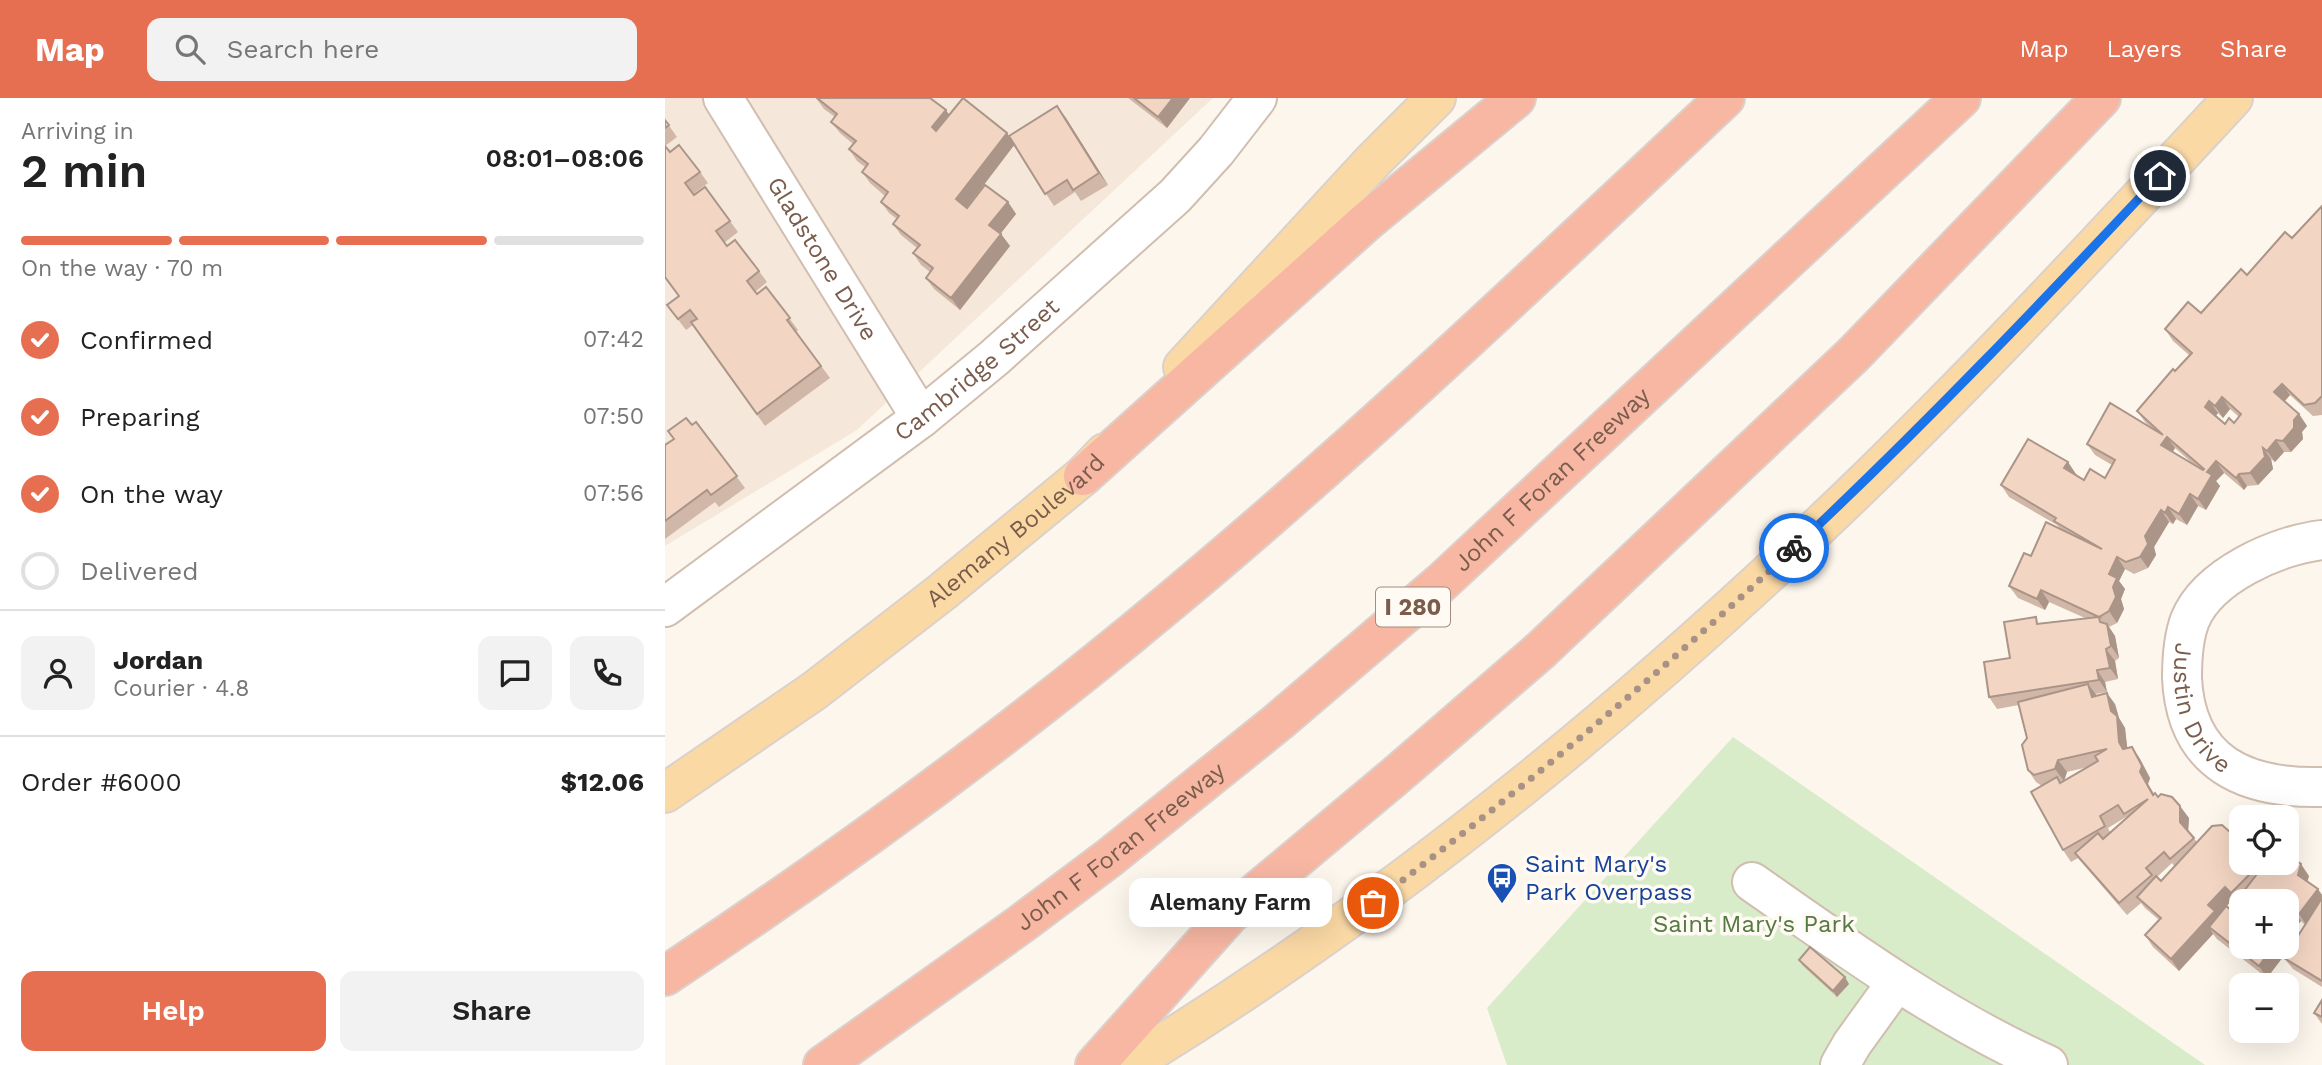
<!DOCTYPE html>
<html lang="en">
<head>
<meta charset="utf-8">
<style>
	:root { --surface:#fff; --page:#f2f2f2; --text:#222; --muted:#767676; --line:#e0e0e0; --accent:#e76f51 }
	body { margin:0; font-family:"Work Sans",sans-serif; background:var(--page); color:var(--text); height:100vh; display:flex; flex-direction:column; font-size:26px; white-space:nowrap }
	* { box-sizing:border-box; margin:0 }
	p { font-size:23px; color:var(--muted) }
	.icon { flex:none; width:38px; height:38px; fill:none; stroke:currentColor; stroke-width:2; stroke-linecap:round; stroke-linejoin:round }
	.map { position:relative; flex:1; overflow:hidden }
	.details { display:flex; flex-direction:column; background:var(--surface); width:665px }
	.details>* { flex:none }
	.fabs { position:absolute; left:1564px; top:707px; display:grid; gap:14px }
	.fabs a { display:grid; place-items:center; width:70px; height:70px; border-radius:14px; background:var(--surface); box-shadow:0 7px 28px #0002; font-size:35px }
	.pin { position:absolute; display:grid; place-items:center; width:60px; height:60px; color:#fff; margin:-30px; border:4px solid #fff; border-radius:50%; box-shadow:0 2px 7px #0007 }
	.courier { position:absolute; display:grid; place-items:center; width:70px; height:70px; margin:-35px; border:5px solid #1a73e8; border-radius:50%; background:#fff; color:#222; box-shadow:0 2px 9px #0007 }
	.bubble { position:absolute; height:49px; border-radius:14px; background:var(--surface); box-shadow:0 7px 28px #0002; font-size:23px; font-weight:600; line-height:49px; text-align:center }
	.head em { font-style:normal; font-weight:600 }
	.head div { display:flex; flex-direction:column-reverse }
	.head { display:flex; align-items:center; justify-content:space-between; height:119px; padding:0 21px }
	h1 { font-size:46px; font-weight:600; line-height:52px }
	.bar { display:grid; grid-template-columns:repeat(4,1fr); gap:10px 7px; align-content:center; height:84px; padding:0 21px }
	.bar i { height:9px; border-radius:5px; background:var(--line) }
	.bar .on { background:var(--accent) }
	.bar p { grid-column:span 4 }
	.line { display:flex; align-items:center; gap:18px; padding:0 21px; border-top:2px solid var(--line) }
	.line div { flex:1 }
	.round { display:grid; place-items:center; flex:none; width:74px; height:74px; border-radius:14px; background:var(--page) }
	ol { padding:0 21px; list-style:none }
	li { display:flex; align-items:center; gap:21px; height:77px }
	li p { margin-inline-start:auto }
	li .icon { padding:7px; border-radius:50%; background:var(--accent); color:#fff; stroke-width:4 }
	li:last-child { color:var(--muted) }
	li i { width:38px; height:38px; border:4px solid var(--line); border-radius:50% }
	.button { display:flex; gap:14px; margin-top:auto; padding:14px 21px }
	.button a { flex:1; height:80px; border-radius:14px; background:var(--accent); color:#fff; font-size:28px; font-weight:600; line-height:80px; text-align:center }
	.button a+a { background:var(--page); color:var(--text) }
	header { display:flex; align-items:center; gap:42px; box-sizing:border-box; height:98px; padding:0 35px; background:var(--accent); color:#fff }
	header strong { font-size:33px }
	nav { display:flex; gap:38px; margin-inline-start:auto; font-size:24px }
	.search { width:490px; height:63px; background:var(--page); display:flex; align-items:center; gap:18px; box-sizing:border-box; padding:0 24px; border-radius:14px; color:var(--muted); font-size:26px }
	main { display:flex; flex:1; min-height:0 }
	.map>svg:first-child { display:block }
	.residential { fill:#f5e8da }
	.green { fill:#d8ecc9 }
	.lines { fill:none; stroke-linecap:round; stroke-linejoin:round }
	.minor-casing { stroke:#d1beb0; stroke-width:42 }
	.major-casing { stroke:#dad1cd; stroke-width:42 }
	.highway-casing { stroke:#dad1cd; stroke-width:42 }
	.minor { stroke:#fff; stroke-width:38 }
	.major { stroke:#fbd9a5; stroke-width:38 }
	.highway { stroke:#f7b7a3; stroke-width:38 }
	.wall { fill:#d1b7a8; fill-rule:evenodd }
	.shaded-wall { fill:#aa9588 }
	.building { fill:#f3d5c3; stroke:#aa9588; stroke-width:2; fill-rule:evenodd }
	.done { stroke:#a89285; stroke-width:7; stroke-dasharray:0 12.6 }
	.route { stroke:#1a73e8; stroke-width:9 }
	.labels { text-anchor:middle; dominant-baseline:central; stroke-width:7; stroke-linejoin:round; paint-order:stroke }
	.shield { fill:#fffaf3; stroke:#a28b7f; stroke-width:2 }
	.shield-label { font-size:23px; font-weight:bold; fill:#7a5c4d }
	.street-label { font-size:24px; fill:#7a5c4d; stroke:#fffaf3 }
	.transit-label { font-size:24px; fill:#164399; stroke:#fffaf3; text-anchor:start }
	.park-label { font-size:24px; fill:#537a41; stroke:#fffaf3 }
</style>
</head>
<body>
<header>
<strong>Map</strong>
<div class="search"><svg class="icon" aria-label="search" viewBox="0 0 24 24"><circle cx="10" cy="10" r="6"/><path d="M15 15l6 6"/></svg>Search here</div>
<nav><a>Map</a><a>Layers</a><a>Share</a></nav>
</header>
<main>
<section class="details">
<div class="head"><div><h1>2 min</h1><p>Arriving in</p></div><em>08:01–08:06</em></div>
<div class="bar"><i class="on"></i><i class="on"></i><i class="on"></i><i></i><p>On the way · 70 m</p></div>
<ol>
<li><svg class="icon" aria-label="check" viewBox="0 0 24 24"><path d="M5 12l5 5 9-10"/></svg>Confirmed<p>07:42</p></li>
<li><svg class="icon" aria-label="check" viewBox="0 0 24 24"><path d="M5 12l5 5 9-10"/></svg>Preparing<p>07:50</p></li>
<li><svg class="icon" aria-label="check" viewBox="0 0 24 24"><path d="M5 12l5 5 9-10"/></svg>On the way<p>07:56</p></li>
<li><i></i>Delivered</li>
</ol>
<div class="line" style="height:126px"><a class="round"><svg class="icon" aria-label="person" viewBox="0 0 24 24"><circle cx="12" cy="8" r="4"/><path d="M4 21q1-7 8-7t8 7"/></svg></a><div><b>Jordan</b><p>Courier · 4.8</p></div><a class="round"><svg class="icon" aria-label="chat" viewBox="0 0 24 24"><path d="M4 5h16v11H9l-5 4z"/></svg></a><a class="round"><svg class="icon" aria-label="phone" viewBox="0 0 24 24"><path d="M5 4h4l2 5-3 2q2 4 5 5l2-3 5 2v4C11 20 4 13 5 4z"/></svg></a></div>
<div class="line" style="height:91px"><div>Order #6000</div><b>$12.06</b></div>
<div class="button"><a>Help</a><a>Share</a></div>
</section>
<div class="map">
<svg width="1657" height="967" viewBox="0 0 1657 967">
	<rect width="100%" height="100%" fill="#fdf6ec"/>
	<path class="residential" d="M0,0H548L192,332L0,448Z"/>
	<path class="green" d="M1068,639L1540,967H842L822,910Z"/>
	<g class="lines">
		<g class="minor-casing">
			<g id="minor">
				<path id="s1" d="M58,0L256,320"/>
				<path id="s2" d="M1657,442C1612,447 1543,478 1525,522C1518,540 1517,561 1517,580C1521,666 1581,691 1657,689"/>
				<path id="s3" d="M0,509L256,320L329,260L510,98L551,53L592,0"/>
				<path d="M1087,784C1183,851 1276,919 1383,967"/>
				<path d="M1175,967L1187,946L1231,885"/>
			</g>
		</g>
		<g class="major-casing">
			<g id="major">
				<path d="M518,269L708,63L771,0"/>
				<path id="s4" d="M0,695L149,593L277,494L418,378L440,355"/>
				<path d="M463,967C733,803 978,600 1204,380C1330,257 1449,128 1568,0"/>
			</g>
		</g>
		<g class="highway-casing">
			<g id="highway">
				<path d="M418,378L702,123L851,0"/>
				<path d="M0,878C175,762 345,638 506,503C698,343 878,171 1060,0"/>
				<path id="s5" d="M158,967L356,826L444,760L613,624L777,484L1296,0"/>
				<path d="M430,967L564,817L728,680L876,552L1189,256L1436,0"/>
			</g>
		</g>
		<use href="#minor" class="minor"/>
		<use href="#major" class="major"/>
		<use href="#highway" class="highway"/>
	</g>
	<g class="wall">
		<path d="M151,0L284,17L344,38L401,20L443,87L416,103L410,94L389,108L349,47L301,110L343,104L351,116L335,135L345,148L295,212L269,191L261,180L265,174L256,167L248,155L252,150L236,137L228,126L232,121L224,115L216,104L220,98L205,85L197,74L200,69L192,63L184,51L188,46L175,35L166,24L170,19L159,11Z"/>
		<path d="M463,0H525L502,30Z"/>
		<path d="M0,22L12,39L0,48L5,54L35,74L43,85L28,96L40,89L73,134L59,145L62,148L94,173L102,184L90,194L92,196L101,189L133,232L131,234L165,280L100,328L28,227L21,232L2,207L13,198L0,180Z"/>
		<path d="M1657,108V317L1648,318L1625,297L1620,303L1634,316L1642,328L1637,334L1638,341L1626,354H1619L1610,364L1606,361L1608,371L1593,387L1582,388L1579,392L1559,375L1551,383L1555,388L1541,412L1533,408L1522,427L1511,421L1508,426L1504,424L1489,449L1491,457L1483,470L1469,476L1460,471L1454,483L1460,491L1456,501L1459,511L1452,525L1444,529L1450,538L1454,560L1450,563L1453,581L1440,584L1442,594L1430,596L1450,606L1454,620L1460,630L1462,650L1467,649L1475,661L1485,680L1483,686L1489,696L1524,720L1523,733L1532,744L1574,742L1577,746V765H1584V766L1581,769L1590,778L1591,777L1588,773L1644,778L1642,784L1657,797V889L1628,871L1619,860L1640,827L1636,823L1577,803L1622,849V841L1627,847L1602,880L1552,841L1548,836L1514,873L1488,849L1480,837L1494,822L1480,810L1476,805L1462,817L1413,760L1406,764L1398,752L1377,688L1371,684L1363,672L1362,640L1354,607L1332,611L1324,599L1345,560L1375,525L1420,520L1384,504L1380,512L1353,500L1344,488L1366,458L1395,431L1392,427L1344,399L1336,387L1411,376L1419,382L1440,380L1447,367L1430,357L1422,346L1484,328L1480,324L1472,313L1524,257L1508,243L1500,231L1536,215L1627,140ZM1565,311L1574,319L1569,325L1560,326L1551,318L1553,315L1558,320ZM1510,350L1527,365L1508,354ZM1423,669L1395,685V684L1399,683L1402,674ZM1461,719L1462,720L1445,734L1443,730ZM1507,765L1510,769L1496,783L1492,779ZM1569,800L1571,803L1565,811L1562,808Z"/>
		<path d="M31,324L80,390L54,409L50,404L0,441V347Z"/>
		<path d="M1134,862L1184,886L1172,899L1138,868Z"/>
		<path d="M1657,902V926L1649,915Z"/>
	</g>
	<g class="shaded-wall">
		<path d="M508,0H525L502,30L493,19Z"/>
		<path d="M392,8L401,20L443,87L434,75Z"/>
		<path d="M281,12L289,24L275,41L267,29Z"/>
		<path d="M342,35L350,46L299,113L291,101Z"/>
		<path d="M343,104L351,116L333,139L324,127Z"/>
		<path d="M336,136L345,148L295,212L286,200Z"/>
		<path d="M1617,286L1625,297L1617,306L1609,294Z"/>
		<path d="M1557,299L1565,311L1558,320L1550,308Z"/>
		<path d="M1544,303L1553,315L1548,321L1540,309Z"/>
		<path d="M1634,316L1642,328L1637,334L1638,341L1626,354L1618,343L1629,322Z"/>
		<path d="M1502,339L1510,350L1504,359L1496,347Z"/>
		<path d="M1611,342L1619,354L1610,364L1602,353Z"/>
		<path d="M1598,350L1606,361L1608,371L1593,387L1585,375Z"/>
		<path d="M1551,363L1559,375L1551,383L1555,388L1541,412L1533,401L1542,374Z"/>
		<path d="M1403,364L1411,376L1407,381L1399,370Z"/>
		<path d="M1574,376L1582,388L1579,392L1571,380Z"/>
		<path d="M1525,396L1533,408L1522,427L1514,416Z"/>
		<path d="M1503,409L1511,421L1508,426L1500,415Z"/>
		<path d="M1496,412L1504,424L1489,449L1491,457L1483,470L1475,459L1480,438Z"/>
		<path d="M1452,459L1460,471L1454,483L1460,491L1456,501L1459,511L1452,525L1444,513V476Z"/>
		<path d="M1376,492L1384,504L1380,512L1372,501Z"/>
		<path d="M1442,526L1450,538L1454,560L1446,548Z"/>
		<path d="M1441,551L1450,563L1453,581L1445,570Z"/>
		<path d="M1432,572L1440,584L1442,594L1434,582Z"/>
		<path d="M1423,586L1432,598L1427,599Z"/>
		<path d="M1442,595L1450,606L1454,620L1460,630L1463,656L1458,651L1454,644Z"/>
		<path d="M1467,649L1475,661L1485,680L1483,686L1496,708L1475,674Z"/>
		<path d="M1393,662L1402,674L1399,683L1390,671Z"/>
		<path d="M1515,708L1524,720L1523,735L1515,724Z"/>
		<path d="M1636,766L1644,778L1641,788L1633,777Z"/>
		<path d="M1560,789L1569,800L1553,817L1558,825L1544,829L1548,836L1514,873L1506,861L1543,807Z"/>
		<path d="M1653,791L1657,797V809L1642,828L1634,816Z"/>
		<path d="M1628,811L1636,823L1622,840V818Z"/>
		<path d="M1622,841L1627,847L1602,880L1594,868L1608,849H1622Z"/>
		<path d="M1180,879L1184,886L1172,899L1168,893Z"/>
	</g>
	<g class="building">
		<path d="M152,0H265L281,12L267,29L271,33L298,0L342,35L291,101L302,110L320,87L343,104L324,127L336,136L286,200L261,180L268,170L248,155L255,147L228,126L234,118L216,104L223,94L197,74L203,66L184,51L191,43L166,24L172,16Z"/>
		<path d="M469,0H508L493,19Z"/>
		<path d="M392,8L434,75L408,92L402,82L380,96L344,38Z"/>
		<path d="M0,22L4,27L0,30Z"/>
		<path d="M14,47L35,74L20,85L29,97L40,89L65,123L51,133L62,148L70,142L94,173L82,183L92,196L101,189L125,220L122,222L156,268L92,316L26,224L32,221L25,212L13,221L2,207L14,198L0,179V48L5,54Z"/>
		<path d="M1657,108V298L1650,305L1639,307L1617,286L1609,294L1634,316L1629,322V330L1618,343L1611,342L1602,353L1598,350L1600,359L1585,375L1574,376L1571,380L1551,363L1542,374L1547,377L1533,401L1525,396L1514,416L1503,409L1500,415L1496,412L1480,438L1483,446L1475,459L1461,464L1452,459L1444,476L1452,480L1448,489L1451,499L1444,513L1434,519L1435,524L1442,526L1446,548L1441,551L1445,570L1432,572L1434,582L1324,599L1319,564L1345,560L1339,524L1371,519L1372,526L1434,519L1376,492L1372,501L1344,488L1359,455L1366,458L1381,424L1437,451L1389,423L1391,420L1336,387L1363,341L1403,364L1399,370L1419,382L1425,371L1440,380L1450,362L1422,346L1445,305L1498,337L1472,313L1508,271L1510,273L1527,255L1500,231L1523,204L1536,215L1576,171L1582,177L1620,134L1627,140ZM1557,299L1576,316L1569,325L1564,320L1560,326L1540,309L1544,303L1550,308ZM1502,339L1539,371L1538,372L1496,347Z"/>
		<path d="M21,320L27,327L31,324L72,378L46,397L42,392L0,423V347L9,341L3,333Z"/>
		<path d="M1423,586L1427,599L1442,595L1446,613L1452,618L1454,644L1458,651L1467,649L1477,668L1475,674L1488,697L1490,695L1493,699L1496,696L1507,699L1515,708V724L1529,740L1505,761L1499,754L1481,770L1487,777L1454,805L1410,755L1433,735L1438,741L1483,701L1459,716L1453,707L1435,718L1440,728L1398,752L1366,694L1392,679L1395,685L1433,663L1430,658L1442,651L1393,662L1390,671L1369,677L1363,672L1357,647L1362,640L1353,604Z"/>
		<path d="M1557,727L1574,742L1576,755L1571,760L1587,774L1566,795L1560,789L1543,807L1550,813L1506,861L1480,837L1496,820L1472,799L1491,778L1496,783L1547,728Z"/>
		<path d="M1622,756L1636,766L1633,777L1653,791L1634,816L1628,811L1622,818V803H1577V849H1608L1594,868L1544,829L1561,808L1565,811L1592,776L1588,773L1595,765H1622Z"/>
		<path d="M1657,800V883L1619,860Z"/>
		<path d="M1145,849L1180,879L1168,893L1134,862Z"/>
		<path d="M1657,902V919L1649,915Z"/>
	</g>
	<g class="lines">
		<path class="done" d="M708,805C854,694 995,576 1129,450"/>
		<path class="route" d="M1129,450C1256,331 1376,205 1495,78"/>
	</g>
	<defs>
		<g id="bus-pin" transform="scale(1.575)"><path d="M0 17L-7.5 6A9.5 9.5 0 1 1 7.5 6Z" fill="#1a4fb4" stroke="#fffaf3"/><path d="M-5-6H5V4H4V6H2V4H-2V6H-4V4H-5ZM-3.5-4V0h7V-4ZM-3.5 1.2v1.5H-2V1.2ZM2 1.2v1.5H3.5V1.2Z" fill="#fff"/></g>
	</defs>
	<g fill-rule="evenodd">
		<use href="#bus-pin" x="837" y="780"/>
	</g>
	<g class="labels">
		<rect class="shield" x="711" y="489.5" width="74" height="39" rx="5"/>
		<g class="shield-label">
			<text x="748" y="509">I 280</text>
		</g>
		<g class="street-label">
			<text stroke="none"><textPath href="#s1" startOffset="189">Gladstone Drive</textPath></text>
			<text stroke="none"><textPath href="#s3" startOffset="392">Cambridge Street</textPath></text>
			<text stroke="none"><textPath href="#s5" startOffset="936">John F Foran Freeway</textPath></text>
			<text stroke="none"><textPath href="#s4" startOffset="438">Alemany Boulevard</textPath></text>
			<text stroke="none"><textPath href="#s2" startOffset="254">Justin Drive</textPath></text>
			<text stroke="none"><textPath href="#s5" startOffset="369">John F Foran Freeway</textPath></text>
		</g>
		<g class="transit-label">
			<text x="860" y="766">Saint Mary's<tspan x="860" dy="28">Park Overpass</tspan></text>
		</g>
		<g class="park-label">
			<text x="1089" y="826">Saint Mary's Park</text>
		</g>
	</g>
</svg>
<div class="fabs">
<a><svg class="icon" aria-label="locate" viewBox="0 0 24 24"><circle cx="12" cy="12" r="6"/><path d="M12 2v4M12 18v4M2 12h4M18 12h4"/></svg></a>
<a>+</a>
<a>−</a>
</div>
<div class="pin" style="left:708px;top:805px;background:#ea580c"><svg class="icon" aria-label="bag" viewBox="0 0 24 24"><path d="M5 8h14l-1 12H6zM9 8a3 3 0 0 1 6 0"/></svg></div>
<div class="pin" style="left:1495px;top:78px;background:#1f2937"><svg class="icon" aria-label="home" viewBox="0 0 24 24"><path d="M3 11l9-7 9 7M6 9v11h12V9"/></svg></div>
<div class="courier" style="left:1129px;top:450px"><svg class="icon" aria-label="bike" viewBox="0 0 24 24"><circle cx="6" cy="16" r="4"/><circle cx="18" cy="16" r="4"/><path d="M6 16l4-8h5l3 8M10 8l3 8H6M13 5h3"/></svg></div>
<div class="bubble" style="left:464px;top:780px;width:203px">Alemany Farm</div>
</div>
</main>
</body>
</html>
